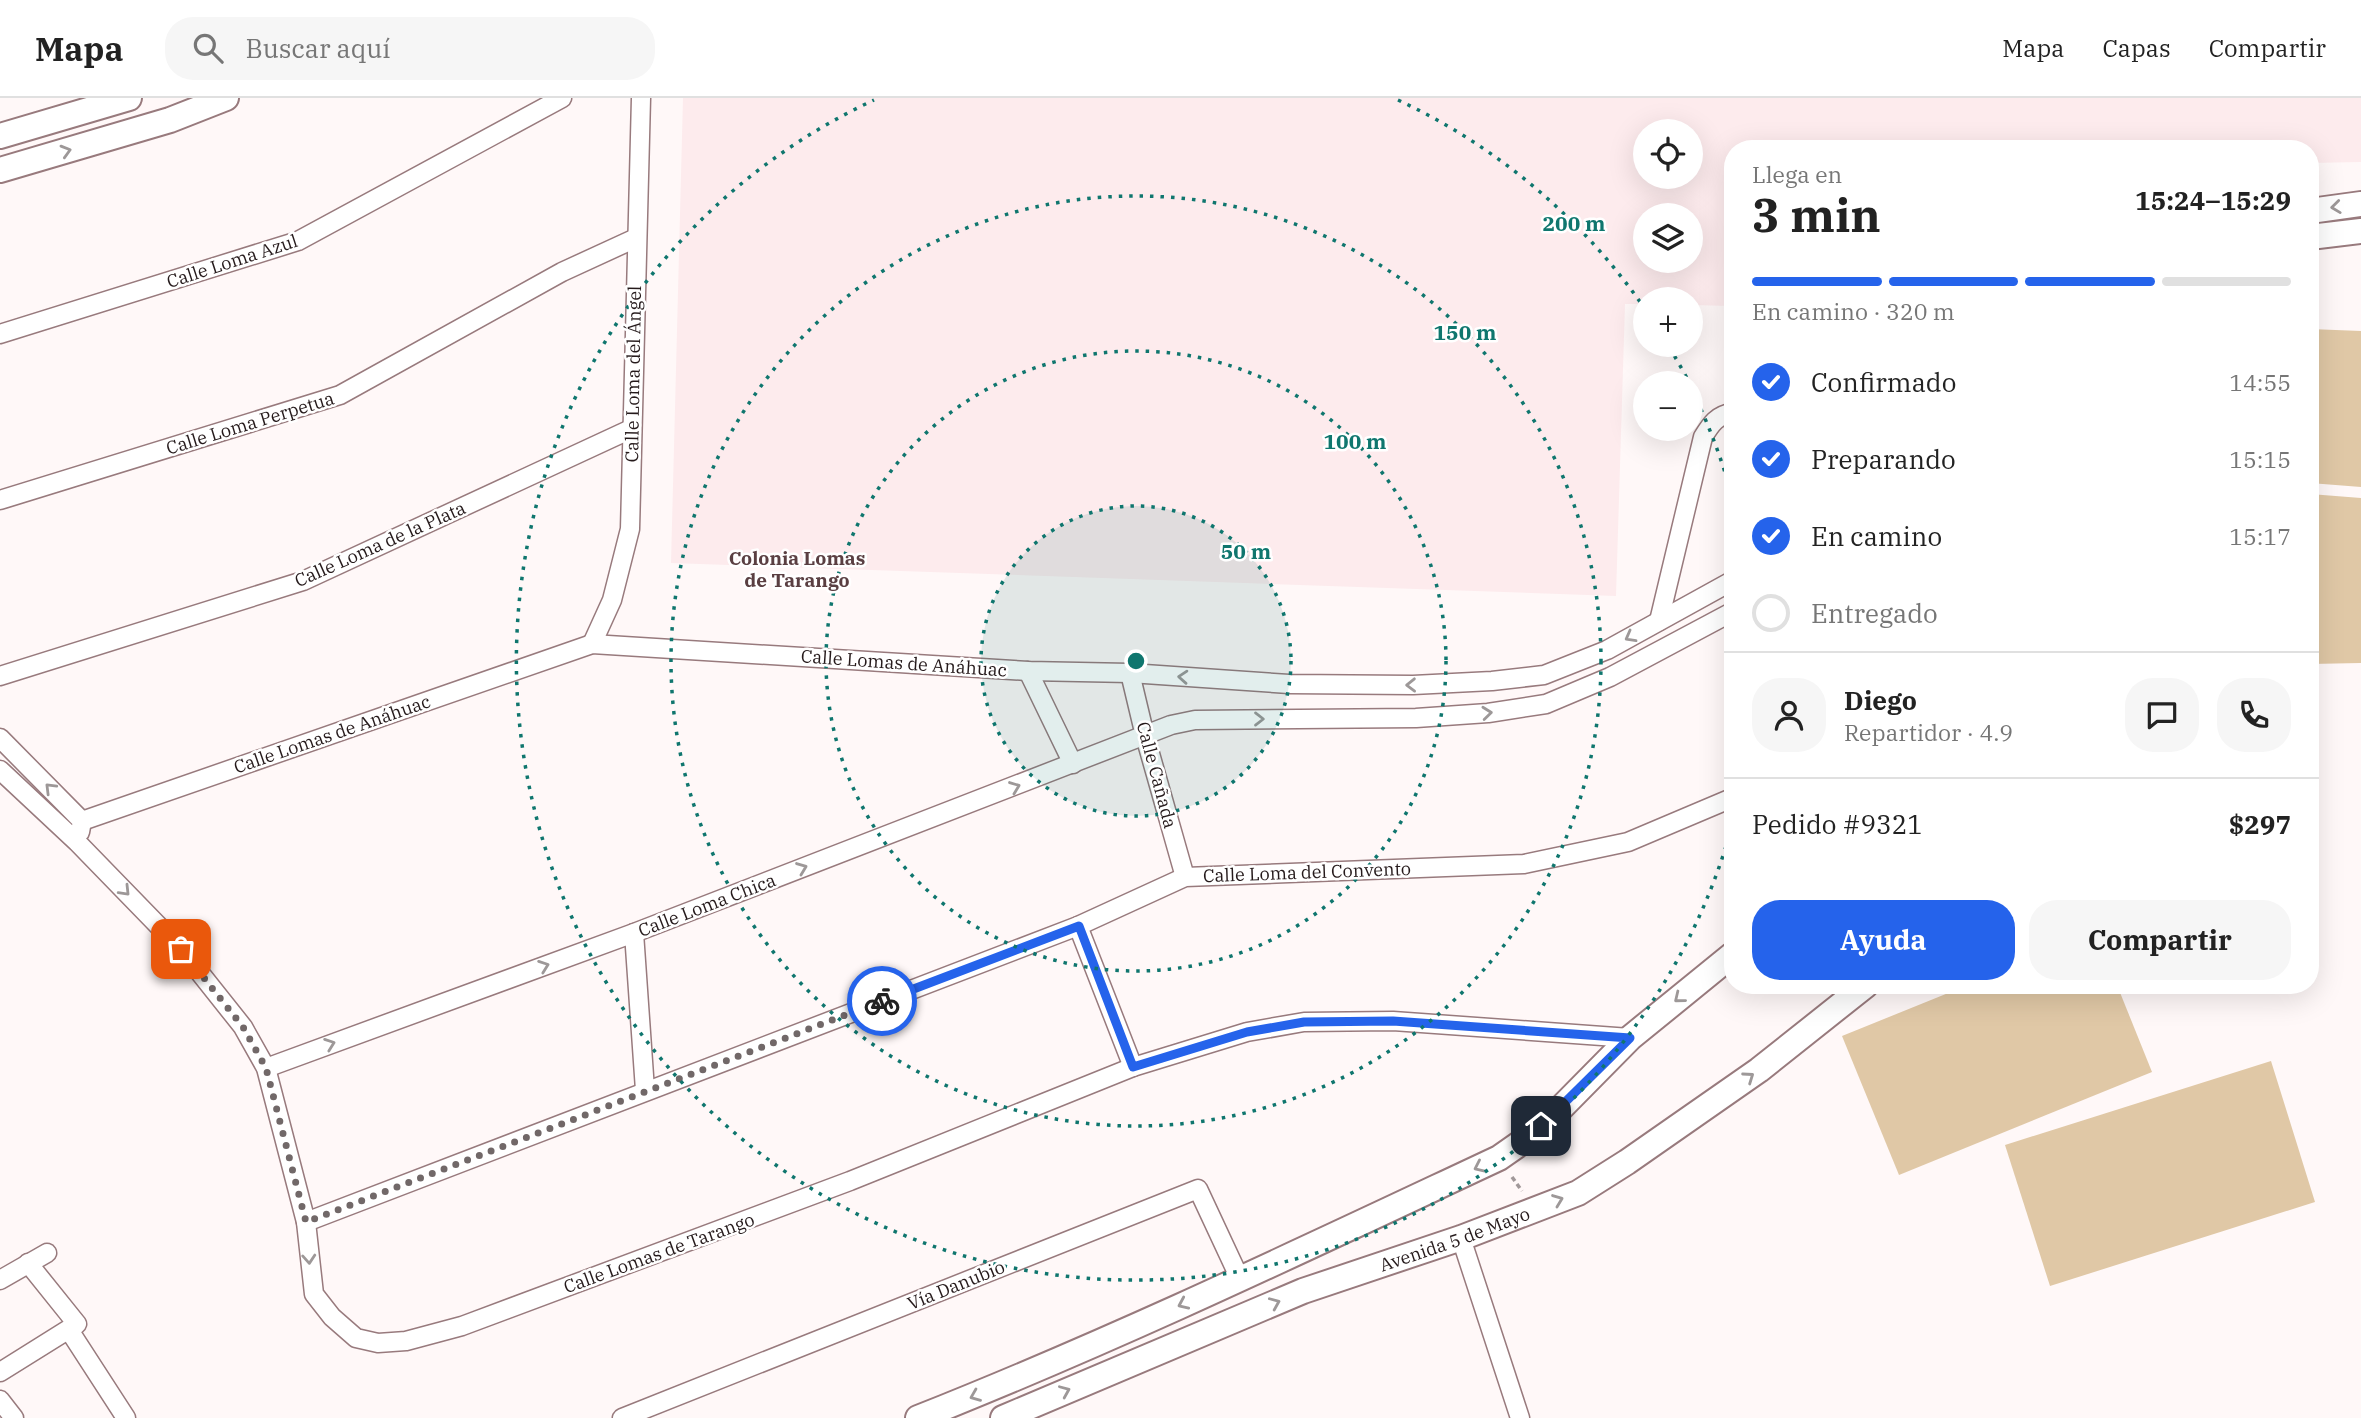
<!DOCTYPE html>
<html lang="es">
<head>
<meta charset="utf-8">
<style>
	:root { --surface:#fff; --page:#f6f6f6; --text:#222; --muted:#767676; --line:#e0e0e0; --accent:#2563eb }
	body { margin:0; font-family:"IBM Plex Serif",serif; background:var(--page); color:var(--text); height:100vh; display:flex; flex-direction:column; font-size:26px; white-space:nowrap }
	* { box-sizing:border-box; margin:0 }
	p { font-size:23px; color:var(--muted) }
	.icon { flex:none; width:38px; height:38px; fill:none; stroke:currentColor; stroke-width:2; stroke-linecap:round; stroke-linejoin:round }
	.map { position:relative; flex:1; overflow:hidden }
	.sheet { position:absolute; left:1724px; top:42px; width:595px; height:854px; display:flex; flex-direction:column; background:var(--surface); border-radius:28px; box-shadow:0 7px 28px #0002 }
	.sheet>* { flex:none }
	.buttons { position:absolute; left:1633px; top:21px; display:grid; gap:14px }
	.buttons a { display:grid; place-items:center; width:70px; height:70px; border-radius:50%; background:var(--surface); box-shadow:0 7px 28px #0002; font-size:35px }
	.pin { position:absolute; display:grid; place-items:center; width:60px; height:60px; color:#fff; margin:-30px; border-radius:14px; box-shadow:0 4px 10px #0006 }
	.courier { position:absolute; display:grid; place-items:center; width:70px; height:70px; margin:-35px; border:5px solid #2563eb; border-radius:50%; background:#fff; color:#222; box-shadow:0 2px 9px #0007 }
	.headline em { font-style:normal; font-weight:700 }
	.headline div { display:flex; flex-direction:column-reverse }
	.headline { display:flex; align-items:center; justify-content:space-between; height:119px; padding:0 28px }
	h1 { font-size:46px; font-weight:700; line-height:52px }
	.bar { display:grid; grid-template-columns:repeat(4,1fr); gap:10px 7px; align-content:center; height:84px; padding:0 28px }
	.bar i { height:9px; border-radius:5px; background:var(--line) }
	.bar .selected { background:var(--accent) }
	.bar p { grid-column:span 4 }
	.line { display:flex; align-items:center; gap:18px; padding:0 28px; border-top:2px solid var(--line) }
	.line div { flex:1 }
	.round { display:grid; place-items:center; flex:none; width:74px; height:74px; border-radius:28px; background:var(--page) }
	ol { padding:0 28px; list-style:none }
	li { display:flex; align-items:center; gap:21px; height:77px }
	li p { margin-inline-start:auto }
	li .icon { padding:7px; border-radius:50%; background:var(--accent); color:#fff; stroke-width:4 }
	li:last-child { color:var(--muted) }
	li i { width:38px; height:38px; border:4px solid var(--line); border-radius:50% }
	.button { display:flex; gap:14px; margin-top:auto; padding:14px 28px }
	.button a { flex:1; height:80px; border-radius:28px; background:var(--accent); color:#fff; font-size:28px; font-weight:700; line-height:80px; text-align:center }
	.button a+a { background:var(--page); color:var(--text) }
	header { display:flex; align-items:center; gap:42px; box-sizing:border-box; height:98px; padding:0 35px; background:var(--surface); border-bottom:2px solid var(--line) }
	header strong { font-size:33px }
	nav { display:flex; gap:38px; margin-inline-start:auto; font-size:24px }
	.search { width:490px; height:63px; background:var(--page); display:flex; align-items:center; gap:18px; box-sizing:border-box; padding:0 24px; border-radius:28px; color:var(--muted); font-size:26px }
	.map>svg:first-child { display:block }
	.built { fill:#fdebed; fill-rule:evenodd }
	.green { fill:#e0c8a6 }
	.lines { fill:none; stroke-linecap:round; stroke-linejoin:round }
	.street-casing { stroke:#987a7d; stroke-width:21 }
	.secondary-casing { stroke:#987a7d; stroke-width:28 }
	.path { stroke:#a19899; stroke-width:3.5; stroke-dasharray:5 3.5; stroke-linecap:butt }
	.street { stroke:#fff; stroke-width:18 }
	.secondary { stroke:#fff; stroke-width:24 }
	.oneway { stroke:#9d9898 }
	.done { stroke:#716868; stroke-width:7; stroke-dasharray:0 12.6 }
	.route { stroke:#2563eb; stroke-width:9 }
	.ring { fill:none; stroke:#0f766e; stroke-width:3.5; stroke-dasharray:3.5 7 }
	.labels { text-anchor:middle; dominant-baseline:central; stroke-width:5; stroke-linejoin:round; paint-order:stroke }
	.street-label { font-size:18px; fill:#251a1b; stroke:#fff }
	.neighbourhood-label { font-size:19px; font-weight:bold; fill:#5a3f42; stroke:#fff }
	.centre { fill:#0f766e; stroke:#fff; stroke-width:3.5 }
	.ring-label { font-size:21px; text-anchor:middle; font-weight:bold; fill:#0f766e; stroke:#fff; stroke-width:5; stroke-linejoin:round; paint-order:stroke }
</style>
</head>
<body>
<header>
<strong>Mapa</strong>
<div class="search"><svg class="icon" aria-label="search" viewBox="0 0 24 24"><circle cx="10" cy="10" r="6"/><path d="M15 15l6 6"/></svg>Buscar aquí</div>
<nav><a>Mapa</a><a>Capas</a><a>Compartir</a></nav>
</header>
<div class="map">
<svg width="2361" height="1320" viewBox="0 0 2361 1320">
	<rect width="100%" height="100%" fill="#fff8f8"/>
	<path class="built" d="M683,0H2361V64L2310,65V51H1732V208L1691,207L1690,201H1645V206H1625L1616,498L671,465ZM1645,33H1690V79H1645ZM1645,117H1690V163H1645Z"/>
	<g class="green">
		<path d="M2310,231L2361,233V389L2310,385Z"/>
		<path d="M2310,396L2361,400V565L2310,566Z"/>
		<path d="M1968,887H2117L2152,974L1899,1077L1842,938Z"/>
		<path d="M2271,963L2315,1104L2050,1188L2005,1047Z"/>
	</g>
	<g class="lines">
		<g class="street-casing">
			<g id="street">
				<path d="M0,236L298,143L562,0"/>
				<path d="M0,402L340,297L562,174L636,140"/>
				<path d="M1659,523L1703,339C1711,326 1717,317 1732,315"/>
				<path d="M592,546L612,502L630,431L641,0"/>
				<path d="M1028,573L1073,666"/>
				<path d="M1130,575L1145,638L1185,779"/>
				<path d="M0,578L303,483L631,331"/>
				<path d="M0,640L82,723L80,734"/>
				<path d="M0,672L77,744L181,851L243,929L266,970L306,1124L314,1196L332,1219L356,1240L378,1245L406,1243L462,1228L850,1083L1133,969L1247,934L1304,924L1393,923L1630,940"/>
				<path d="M82,723L592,546L1028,573L1130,575L1289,586L1413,587L1492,583L1544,577L1607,552L1732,483"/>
				<path d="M1078,828L1133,969"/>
				<path d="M634,835L645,992"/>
				<path d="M266,970L634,835L1171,627L1195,622L1416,620L1488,615L1546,606L1610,579L1732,514"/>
				<path d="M306,1124L1078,828L1185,779L1524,766L1628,744L1732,700"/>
				<path d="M1461,1140L1520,1320"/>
				<path d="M0,1182L47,1155"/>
				<path d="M69,1232L126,1320"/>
				<path d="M0,1274L77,1226L28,1165"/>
				<path d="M0,1302L14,1320"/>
				<path d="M622,1320L1198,1091L1240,1181"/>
			</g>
		</g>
		<g class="secondary-casing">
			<g id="secondary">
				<path d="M0,38L129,0"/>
				<path d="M0,72L170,22L226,0"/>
				<path d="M2310,113L2361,106"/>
				<path d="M2310,139L2361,133"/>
				<path d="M918,1320C1115,1242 1307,1150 1499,1060L1529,1039L1554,1017L1630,940L1732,857"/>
				<path id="s1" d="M1003,1320L1303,1193L1461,1140L1578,1095L1627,1064L1759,972L1866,887"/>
			</g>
		</g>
		<path class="path" d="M1512,1079L1522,1093"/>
		<use href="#street" class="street"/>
		<use href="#secondary" class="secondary"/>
	</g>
	<defs><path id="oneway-chevron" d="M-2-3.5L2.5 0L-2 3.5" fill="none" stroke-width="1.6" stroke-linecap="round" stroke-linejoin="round" transform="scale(1.75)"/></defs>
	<g class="oneway">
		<use href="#oneway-chevron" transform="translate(66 53) rotate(-16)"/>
		<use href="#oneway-chevron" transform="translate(2336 109) rotate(173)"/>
		<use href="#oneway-chevron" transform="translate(1630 539) rotate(151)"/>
		<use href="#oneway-chevron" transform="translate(1183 579) rotate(-176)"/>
		<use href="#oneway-chevron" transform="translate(1411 587) rotate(179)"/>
		<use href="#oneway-chevron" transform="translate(1487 615) rotate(-6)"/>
		<use href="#oneway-chevron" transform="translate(1259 621)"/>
		<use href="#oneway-chevron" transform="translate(1015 689) rotate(-21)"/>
		<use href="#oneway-chevron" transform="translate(50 690) rotate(-135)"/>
		<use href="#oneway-chevron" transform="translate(802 770) rotate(-21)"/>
		<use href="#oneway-chevron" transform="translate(125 793) rotate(46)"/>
		<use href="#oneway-chevron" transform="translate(544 868) rotate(-20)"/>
		<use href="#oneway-chevron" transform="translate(1679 900) rotate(141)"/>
		<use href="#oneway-chevron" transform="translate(330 946) rotate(-20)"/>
		<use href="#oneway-chevron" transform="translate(1749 979) rotate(-35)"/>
		<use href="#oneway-chevron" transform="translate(1479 1069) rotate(155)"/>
		<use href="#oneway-chevron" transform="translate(1558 1102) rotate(-21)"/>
		<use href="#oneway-chevron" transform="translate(309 1161) rotate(86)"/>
		<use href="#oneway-chevron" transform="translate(1275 1205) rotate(-23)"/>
		<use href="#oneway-chevron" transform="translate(1183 1206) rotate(156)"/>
		<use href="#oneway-chevron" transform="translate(1065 1293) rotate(-23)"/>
		<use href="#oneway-chevron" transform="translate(975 1298) rotate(158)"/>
	</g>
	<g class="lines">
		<path class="done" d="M181,851L243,929L266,970L306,1124L882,903"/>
		<path class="route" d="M882,903L1079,828L1133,969L1247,934L1304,924L1393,923L1630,940L1541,1028"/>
	</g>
	<circle cx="1136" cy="563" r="155" fill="#0f766e" fill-opacity=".12"/>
	<g class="ring">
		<circle cx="1136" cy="563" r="155"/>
		<circle cx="1136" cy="563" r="310"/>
		<circle cx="1136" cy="563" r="465"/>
		<path d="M1732 728A619 619 0 1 1 874 2M1398 2A619 619 0 0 1 1643 208M1669 249A619 619 0 0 1 1688 282M1692 292A619 619 0 0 1 1732 398"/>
	</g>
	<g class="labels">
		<g class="street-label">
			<text transform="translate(232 163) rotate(-18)">Calle Loma Azul</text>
			<text transform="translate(633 276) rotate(-89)">Calle Loma del Ángel</text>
			<text transform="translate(250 325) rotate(-17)">Calle Loma Perpetua</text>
			<text transform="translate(380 446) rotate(-24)">Calle Loma de la Plata</text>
			<text transform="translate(904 565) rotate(4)">Calle Lomas de Anáhuac</text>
			<text transform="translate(332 636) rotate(-19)">Calle Lomas de Anáhuac</text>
			<text transform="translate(1157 677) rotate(75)">Calle Cañada</text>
			<text transform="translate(1307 774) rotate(-2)">Calle Loma del Convento</text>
			<text transform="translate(707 807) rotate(-21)">Calle Loma Chica</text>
			<text stroke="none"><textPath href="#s1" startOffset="486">Avenida 5 de Mayo</textPath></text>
			<text transform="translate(659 1155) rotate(-20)">Calle Lomas de Tarango</text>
			<text transform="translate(956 1187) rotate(-22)">Vía Danubio</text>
		</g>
		<g class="neighbourhood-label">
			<text x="797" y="460">Colonia Lomas<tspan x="797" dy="22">de Tarango</tspan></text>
		</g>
	</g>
	<circle cx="1136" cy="563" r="10" class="centre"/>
	<g class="ring-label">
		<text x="1574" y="133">200 m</text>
		<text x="1465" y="242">150 m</text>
		<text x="1355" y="351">100 m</text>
		<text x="1246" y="461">50 m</text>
	</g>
</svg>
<div class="buttons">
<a><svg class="icon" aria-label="locate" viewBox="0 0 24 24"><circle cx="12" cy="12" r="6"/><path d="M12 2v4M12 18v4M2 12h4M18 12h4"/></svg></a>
<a><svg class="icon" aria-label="layers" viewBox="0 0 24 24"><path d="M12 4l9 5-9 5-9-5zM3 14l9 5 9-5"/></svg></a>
<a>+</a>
<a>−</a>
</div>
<div class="pin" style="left:181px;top:851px;background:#ea580c"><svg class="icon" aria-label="bag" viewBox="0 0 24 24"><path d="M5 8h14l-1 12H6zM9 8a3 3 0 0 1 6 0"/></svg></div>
<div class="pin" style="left:1541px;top:1028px;background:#1f2937"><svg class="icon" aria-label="home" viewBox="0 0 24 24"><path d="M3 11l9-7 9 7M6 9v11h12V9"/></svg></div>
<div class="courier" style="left:882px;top:903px"><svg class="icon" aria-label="bike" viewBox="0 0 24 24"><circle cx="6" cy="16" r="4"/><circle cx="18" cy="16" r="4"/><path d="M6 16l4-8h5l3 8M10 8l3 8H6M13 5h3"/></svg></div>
<section class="sheet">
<div class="headline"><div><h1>3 min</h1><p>Llega en</p></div><em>15:24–15:29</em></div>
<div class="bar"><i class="selected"></i><i class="selected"></i><i class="selected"></i><i></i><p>En camino · 320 m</p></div>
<ol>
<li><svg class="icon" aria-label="check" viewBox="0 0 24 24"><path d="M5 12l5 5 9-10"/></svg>Confirmado<p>14:55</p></li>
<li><svg class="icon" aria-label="check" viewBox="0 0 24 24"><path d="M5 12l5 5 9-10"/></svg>Preparando<p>15:15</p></li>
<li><svg class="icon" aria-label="check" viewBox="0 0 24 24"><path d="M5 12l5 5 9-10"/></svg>En camino<p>15:17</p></li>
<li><i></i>Entregado</li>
</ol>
<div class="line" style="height:126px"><a class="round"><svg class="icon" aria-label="person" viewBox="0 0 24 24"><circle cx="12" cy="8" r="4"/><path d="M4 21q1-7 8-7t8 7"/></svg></a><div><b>Diego</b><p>Repartidor · 4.9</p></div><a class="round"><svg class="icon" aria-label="chat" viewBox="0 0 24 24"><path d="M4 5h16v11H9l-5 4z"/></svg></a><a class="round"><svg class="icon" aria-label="phone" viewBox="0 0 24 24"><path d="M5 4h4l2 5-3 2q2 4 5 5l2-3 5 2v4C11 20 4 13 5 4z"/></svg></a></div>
<div class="line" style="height:91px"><div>Pedido #9321</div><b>$297</b></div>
<div class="button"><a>Ayuda</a><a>Compartir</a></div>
</section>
</div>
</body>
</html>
